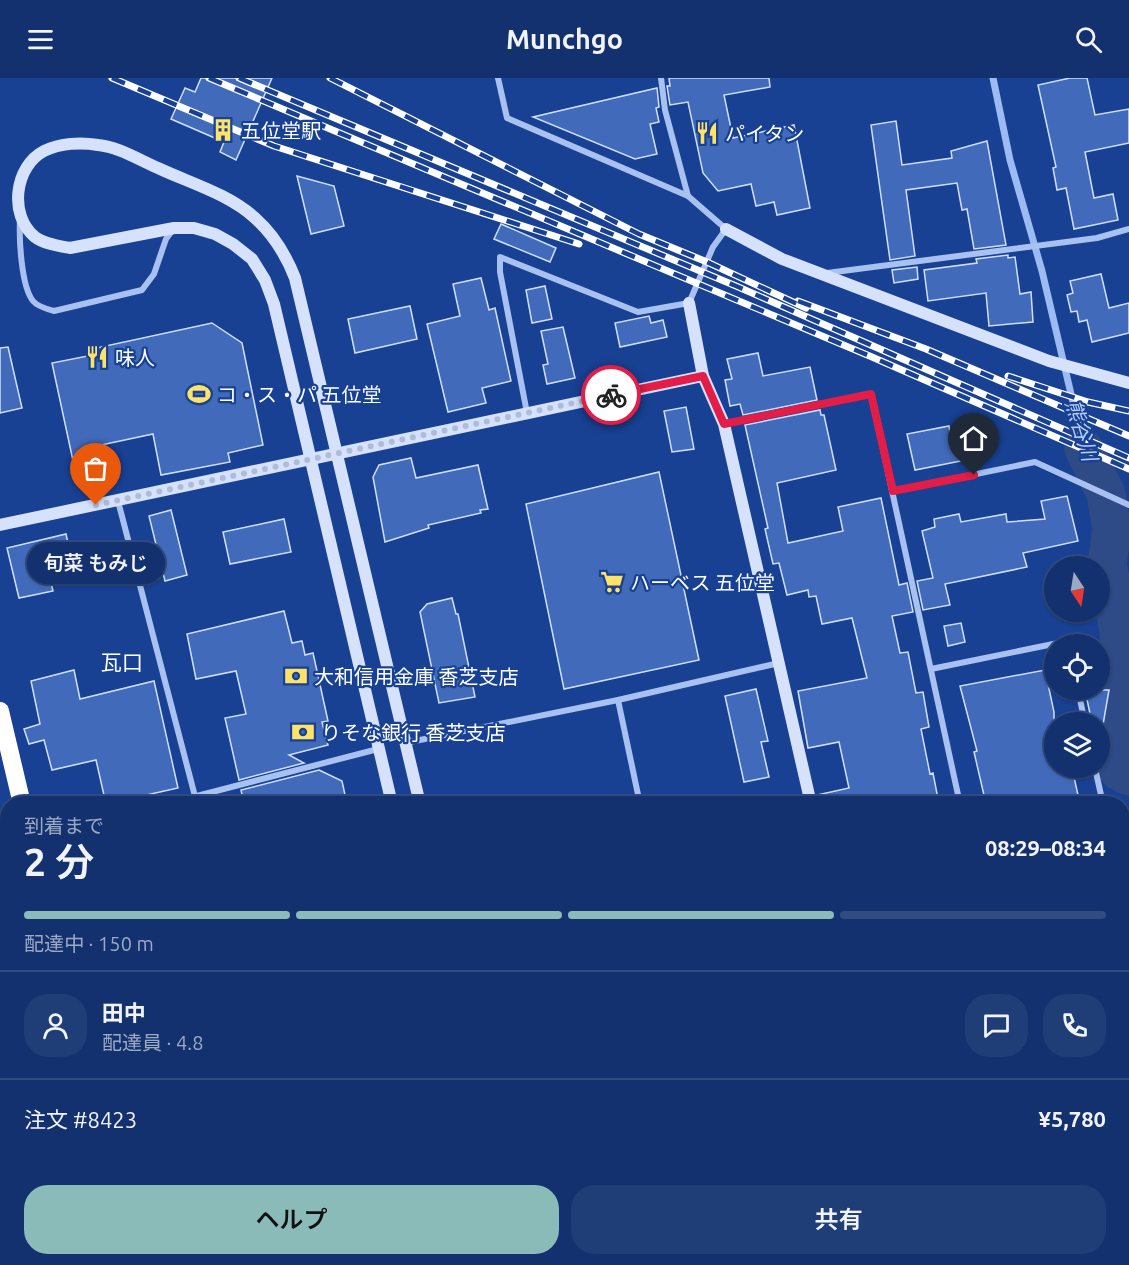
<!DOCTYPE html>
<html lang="ja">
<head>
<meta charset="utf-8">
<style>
	:root { --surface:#12316e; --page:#1f3d76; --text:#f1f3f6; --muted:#9ca9c2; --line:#314c81; --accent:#8bbbb9 }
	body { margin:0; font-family:Ubuntu,"Noto Sans JP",sans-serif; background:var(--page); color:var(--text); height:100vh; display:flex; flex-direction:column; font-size:22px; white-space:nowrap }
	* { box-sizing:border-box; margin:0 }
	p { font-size:20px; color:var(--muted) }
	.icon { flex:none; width:33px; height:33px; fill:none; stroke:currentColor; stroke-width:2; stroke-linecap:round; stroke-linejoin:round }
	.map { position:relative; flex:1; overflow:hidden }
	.side { position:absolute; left:0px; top:718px; width:1130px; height:470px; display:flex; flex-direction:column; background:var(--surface); border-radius:24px 24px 0 0; box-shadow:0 2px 4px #0004,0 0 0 2px var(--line) }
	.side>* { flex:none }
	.needle { width:39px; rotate:168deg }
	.tools { position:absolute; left:1044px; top:478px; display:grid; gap:12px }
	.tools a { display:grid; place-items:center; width:66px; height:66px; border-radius:50%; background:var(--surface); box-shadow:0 2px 4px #0004,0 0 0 2px var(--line); font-size:30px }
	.pin { position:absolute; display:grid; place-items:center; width:51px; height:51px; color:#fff; margin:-62px -26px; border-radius:50% 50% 50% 0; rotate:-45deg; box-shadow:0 0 6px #0007 }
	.pin .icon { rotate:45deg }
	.courier { position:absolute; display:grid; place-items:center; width:60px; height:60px; margin:-30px; border:4px solid #e11d48; border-radius:50%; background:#fff; color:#222; box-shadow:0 2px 8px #0007 }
	.bubble { position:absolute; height:42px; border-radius:21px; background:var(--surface); box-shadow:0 2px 4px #0004,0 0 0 2px var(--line); font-size:20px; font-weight:600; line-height:42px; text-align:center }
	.summary em { font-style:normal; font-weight:600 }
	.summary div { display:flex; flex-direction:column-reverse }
	.summary { display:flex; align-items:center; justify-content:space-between; height:102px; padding:0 24px }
	h1 { font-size:39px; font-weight:600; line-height:45px }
	.bar { display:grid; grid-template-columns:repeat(4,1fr); gap:9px 6px; align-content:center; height:72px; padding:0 24px }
	.bar i { height:8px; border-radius:4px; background:var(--line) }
	.bar .selected { background:var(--accent) }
	.bar p { grid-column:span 4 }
	.line { display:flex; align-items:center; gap:15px; padding:0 24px; border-top:2px solid var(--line) }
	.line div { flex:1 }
	.round { display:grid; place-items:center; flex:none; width:63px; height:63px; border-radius:24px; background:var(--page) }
	.cta { display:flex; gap:12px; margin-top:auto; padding:12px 24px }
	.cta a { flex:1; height:69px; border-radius:24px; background:var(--accent); color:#111; font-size:24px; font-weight:600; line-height:69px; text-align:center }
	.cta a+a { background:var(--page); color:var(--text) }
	header { display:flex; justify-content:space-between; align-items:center; height:78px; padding:0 24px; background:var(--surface); font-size:27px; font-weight:600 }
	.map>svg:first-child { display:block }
	.green { fill:#2b5ab1 }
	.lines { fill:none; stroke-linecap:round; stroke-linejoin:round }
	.stream { stroke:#9bbbf2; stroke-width:7 }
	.river { stroke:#2e4b88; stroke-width:39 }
	.building { fill:#416aba; stroke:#cfdffb; stroke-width:1.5 }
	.street { stroke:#a8c1f0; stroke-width:6 }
	.secondary { stroke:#d6e2fb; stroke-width:12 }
	.highway { stroke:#fff; stroke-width:18 }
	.rail-casing { stroke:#fff; stroke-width:7 }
	.rail { stroke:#184193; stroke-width:4.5; stroke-dasharray:14; stroke-linecap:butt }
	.done { stroke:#aebcd9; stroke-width:6; stroke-dasharray:0 10.8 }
	.route { stroke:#e11d48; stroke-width:8 }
	.labels { text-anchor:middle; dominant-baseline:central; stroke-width:4.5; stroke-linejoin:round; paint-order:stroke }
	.poi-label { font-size:20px; fill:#fff; stroke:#184193; text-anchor:start }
	.water-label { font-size:21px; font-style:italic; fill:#b5ccf7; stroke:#184193 }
	.neighbourhood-label { font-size:21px; fill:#fff; stroke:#184193 }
</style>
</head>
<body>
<header><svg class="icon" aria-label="menu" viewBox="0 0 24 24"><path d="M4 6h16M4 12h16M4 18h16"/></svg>Munchgo<svg class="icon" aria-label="search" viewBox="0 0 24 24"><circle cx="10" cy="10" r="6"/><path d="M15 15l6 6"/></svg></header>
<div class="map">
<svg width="1129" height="1187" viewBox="0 0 1129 1187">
	<rect width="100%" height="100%" fill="#184193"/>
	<g class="green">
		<path d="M7,1094L8,1180H224L232,1187H0V1098Z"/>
		<path d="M1129,1173V1187H1064L1093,1181L1122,1180V1174Z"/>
		<path d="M373,1181H464L465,1187H379L374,1184Z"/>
	</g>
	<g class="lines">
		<path class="stream" d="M993,0L1010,82L1042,193L1084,371"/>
		<g class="river">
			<path d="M1084,371L1106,416L1112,451L1107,487L1114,517L1122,579V601L1119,642L1110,676L1119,693L1129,698"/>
			<path d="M0,1010L8,1007"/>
			<path d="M322,1180L331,1187"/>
		</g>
	</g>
	<g class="building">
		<path d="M201,0H272L236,82L220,74L224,64L171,41L185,10L195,14Z"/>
		<path d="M669,0H769L770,9L724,17L733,60L794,47L810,130L777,137L774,124L756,128L751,106L718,113L703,95L688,24L670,27L667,8H670Z"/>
		<path d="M1070,0H1087L1095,37L1129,31V65L1085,74L1094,120L1113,116L1118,142L1074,151L1066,110L1057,112L1053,90L1056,89L1038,7Z"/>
		<path d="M657,10L659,29L656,30L659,44L650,46L657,76L635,81L533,39Z"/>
		<path d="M896,43L902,87L952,80L951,73L987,63L1006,167L974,171L967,131L962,132L957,105L906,112L915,178L890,182L871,47Z"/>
		<path d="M297,98L334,108L344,148L311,156Z"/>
		<path d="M501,146L556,170L550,184L494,161Z"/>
		<path d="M1008,177V180L1015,179L1020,216L1031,214L1033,244L989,248L986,215L928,223L924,192L977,185L976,181Z"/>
		<path d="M917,189L918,201L894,205L892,192Z"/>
		<path d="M1101,196L1109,230L1129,225V255L1092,264L1087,242L1079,244L1077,233L1071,234L1067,217L1073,215L1070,203Z"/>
		<path d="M481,200L489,232L495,230L511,303L482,310L486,325L448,334L427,246L460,238L453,206Z"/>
		<path d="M545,208L552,241L532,245L526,212Z"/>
		<path d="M410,228L417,261L355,275L348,241Z"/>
		<path d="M649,238L651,245L663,242L667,259L620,269L615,245Z"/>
		<path d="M212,245L242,265L263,367L228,375L230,384L161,397L153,356L101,367L105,384L75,392L52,285L88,278L87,272Z"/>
		<path d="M563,249L575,300L547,306L543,287L548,286L541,253Z"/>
		<path d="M8,269L22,330L0,335V270Z"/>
		<path d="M758,275L763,298L810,289L817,322L743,337L740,326L730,328L725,302L732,301L727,281Z"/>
		<path d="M686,329L694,371L672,374L664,333Z"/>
		<path d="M820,332L821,337H824L836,392L777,405L788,465L843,453L838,429L881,420L899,507L907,505L913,534L892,538L900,575L908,574L916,615L923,614L929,649L921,651L930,696L933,695L939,726H819L817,717L849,710L839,664L808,670L798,613L867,600L852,540L822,546L816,518L809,519L808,512L787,517L779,485L773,486L765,451L768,450L745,347Z"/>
		<path d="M949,348L950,354L977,349L982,374L965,378L966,382L915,392L907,356Z"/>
		<path d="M411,380L416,400L478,387L488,431L480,432L481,435L428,447L429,450L385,464L373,399L379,387Z"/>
		<path d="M659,394L699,582L564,611L526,426Z"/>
		<path d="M1067,418L1078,463L1023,475L1027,489L945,506L950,527L923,532L917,503L933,500L922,453L935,449L934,441L959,436L961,444L1006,436L1007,444L1045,441L1041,423Z"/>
		<path d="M171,432L187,497L165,503L149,438Z"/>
		<path d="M284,441L291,474L230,486L223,454Z"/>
		<path d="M66,456L72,484L47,490L53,513L19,520L7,470Z"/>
		<path d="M452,520L456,536H458L475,619L439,625L420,534L427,526Z"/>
		<path d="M284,533L292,565L302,563L305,577L313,575L328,643L322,644L328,667L289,677L304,685L239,702L225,640L246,636L236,593L196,601L187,556Z"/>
		<path d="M961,545L965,564L948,568L944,548Z"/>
		<path d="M74,592L80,621L154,603L178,710L106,726L96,682L52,692L44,662L29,666L24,651L40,646L31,603Z"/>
		<path d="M1045,592L1054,634V690H1072L1080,726H986L974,674L977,673L960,608Z"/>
		<path d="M756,611L768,663L761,664L769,699L744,704L725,618Z"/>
		<path d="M1085,612H1109L1100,664V645H1092Z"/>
		<path d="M319,692L342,703L347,726H244L241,712Z"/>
	</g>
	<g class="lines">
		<g class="street">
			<path d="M498,0L507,40L688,118"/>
			<path d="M20,141C19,160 21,208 33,223C38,229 47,231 54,233L142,212L154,196L166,161L172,153"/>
			<path d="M827,195L1097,160L1129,151"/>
			<path d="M527,335L500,194V179L638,234L689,225L713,169L726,151L688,118L665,32L661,0"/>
			<path d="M724,346L871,316L960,726"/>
			<path d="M893,413L1035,384L1129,427"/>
			<path d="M118,423L197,726"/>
			<path d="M931,591L1068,563V567"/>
			<path d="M1078,612L1085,645"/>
			<path d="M618,622L640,726"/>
			<path d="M405,665L618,622L779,585"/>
			<path d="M1095,690L1103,726"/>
			<path d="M166,726L378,671"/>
			<path d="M0,770L8,768"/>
			<path d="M1122,817L1129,849"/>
			<path d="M0,957L8,962"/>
			<path d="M1122,1161L1129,1159"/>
			<path d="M490,1180L492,1187"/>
			<path d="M558,1180L560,1187"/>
			<path d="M741,1180L743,1187"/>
			<path d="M999,1187L1030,1180"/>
		</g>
		<g class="secondary">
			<path d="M726,151L782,181L1049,283L1129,305"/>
			<path d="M689,225L703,298L724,346L811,726"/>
			<path d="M0,447L703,298"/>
			<path d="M392,726L274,226L265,202L252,181L233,166L215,156L194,150H174L70,170C59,168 44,166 35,159C8,137 15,88 44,73C60,65 81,64 98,67C119,69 139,82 158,90C190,105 229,116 255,140C274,157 286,177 295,200L420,726"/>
			<path d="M510,1180L512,1187"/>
			<path d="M536,1180L538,1187"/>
			<path d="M915,1180L916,1187"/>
		</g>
		<g class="highway">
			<path d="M0,633L22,726"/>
			<path d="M261,1180L270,1187"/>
		</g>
		<g class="rail-casing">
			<g id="rail">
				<path d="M112,0L274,68L579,166"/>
				<path d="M209,0L872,279L1129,391"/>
				<path d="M239,0L736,208L1129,380"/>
				<path d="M330,0L639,156L707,184L806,230"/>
				<path d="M798,223L926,271L1129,358"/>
				<path d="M1008,298L1088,324L1129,333"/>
			</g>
		</g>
		<use href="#rail" class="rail"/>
	</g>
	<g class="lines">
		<path class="done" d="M96,427L611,317"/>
		<path class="route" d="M611,317L703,298L724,346L871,316L893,413L974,397"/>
	</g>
	<defs>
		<g id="building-bare" transform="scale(1.8)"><path d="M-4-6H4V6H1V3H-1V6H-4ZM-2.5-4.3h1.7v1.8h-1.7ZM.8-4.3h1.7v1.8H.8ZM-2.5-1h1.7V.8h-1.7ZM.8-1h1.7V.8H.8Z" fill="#ffe367" stroke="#184193" stroke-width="2.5" paint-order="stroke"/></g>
		<g id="restaurant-bare" transform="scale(1.8)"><path d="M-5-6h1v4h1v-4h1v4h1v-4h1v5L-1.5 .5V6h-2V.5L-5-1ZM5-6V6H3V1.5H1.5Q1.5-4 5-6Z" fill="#ffe367" stroke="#184193" stroke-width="2.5" paint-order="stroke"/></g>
		<g id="stadium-bare" transform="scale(1.8)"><path d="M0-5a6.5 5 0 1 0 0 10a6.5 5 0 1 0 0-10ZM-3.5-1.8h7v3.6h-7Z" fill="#ffe367" stroke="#184193" stroke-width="2.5" paint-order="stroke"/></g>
		<g id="supermarket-bare" transform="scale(1.8)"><path d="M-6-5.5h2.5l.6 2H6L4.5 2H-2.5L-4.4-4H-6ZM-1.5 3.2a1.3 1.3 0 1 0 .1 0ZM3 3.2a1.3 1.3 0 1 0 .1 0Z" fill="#ffe367" stroke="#184193" stroke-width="2.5" paint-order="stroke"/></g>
		<g id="bank-bare" transform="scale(1.8)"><path d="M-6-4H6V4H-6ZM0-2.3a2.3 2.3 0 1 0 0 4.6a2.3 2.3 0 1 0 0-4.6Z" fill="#ffe367" stroke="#184193" stroke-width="2.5" paint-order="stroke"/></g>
	</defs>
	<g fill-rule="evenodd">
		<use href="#building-bare" x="223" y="52"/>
		<use href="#restaurant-bare" x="707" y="55"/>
		<use href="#restaurant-bare" x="97" y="279"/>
		<use href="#stadium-bare" x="199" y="316"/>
		<use href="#supermarket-bare" x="612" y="504"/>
		<use href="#bank-bare" x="296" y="598"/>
		<use href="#bank-bare" x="303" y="654"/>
	</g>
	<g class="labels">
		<g class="poi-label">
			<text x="241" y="52">五位堂駅</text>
			<text x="725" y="55">パイタン</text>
			<text x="115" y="279">味人</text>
			<text x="217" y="316">コ・ス・パ 五位堂</text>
			<text x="630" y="504">ハーベス 五位堂</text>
			<text x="314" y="598">大和信用金庫 香芝支店</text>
			<text x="321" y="654">りそな銀行 香芝支店</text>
		</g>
		<g class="water-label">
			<text transform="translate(1082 352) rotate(73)">熊谷川</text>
		</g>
		<g class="neighbourhood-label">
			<text x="122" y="584">瓦口</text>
		</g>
	</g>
</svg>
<div class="tools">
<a><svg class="needle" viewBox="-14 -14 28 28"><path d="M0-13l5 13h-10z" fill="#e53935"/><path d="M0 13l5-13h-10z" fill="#9ca9c2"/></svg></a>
<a><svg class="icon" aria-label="locate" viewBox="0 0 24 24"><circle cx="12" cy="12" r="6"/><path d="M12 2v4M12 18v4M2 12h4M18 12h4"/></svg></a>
<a><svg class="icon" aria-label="layers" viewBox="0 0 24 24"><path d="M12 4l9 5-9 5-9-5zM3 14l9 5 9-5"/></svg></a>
</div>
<div class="pin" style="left:96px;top:427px;background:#ea580c"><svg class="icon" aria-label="bag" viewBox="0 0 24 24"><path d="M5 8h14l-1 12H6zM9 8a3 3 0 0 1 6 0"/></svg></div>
<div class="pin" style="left:974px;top:397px;background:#1f2937"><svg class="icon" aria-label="home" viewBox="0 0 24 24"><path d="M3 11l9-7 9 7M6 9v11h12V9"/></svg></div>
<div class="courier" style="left:611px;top:317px"><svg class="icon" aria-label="bike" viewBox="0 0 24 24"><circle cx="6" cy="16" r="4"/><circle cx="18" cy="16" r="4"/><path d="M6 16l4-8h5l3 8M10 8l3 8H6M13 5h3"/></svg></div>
<div class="bubble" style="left:27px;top:464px;width:138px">旬菜 もみじ</div>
<section class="side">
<div class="summary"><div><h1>2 分</h1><p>到着まで</p></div><em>08:29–08:34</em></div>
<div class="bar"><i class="selected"></i><i class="selected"></i><i class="selected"></i><i></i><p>配達中 · 150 m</p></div>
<div class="line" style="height:108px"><a class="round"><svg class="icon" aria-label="person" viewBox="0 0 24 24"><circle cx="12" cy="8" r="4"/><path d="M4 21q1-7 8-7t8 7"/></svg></a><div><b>田中</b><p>配達員 · 4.8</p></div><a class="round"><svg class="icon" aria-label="chat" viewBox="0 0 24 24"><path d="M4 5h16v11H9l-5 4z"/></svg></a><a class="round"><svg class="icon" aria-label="phone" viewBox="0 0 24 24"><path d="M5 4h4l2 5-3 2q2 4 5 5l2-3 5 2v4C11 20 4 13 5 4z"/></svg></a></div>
<div class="line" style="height:78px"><div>注文 #8423</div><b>¥5,780</b></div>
<div class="cta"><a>ヘルプ</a><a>共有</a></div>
</section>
</div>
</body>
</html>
